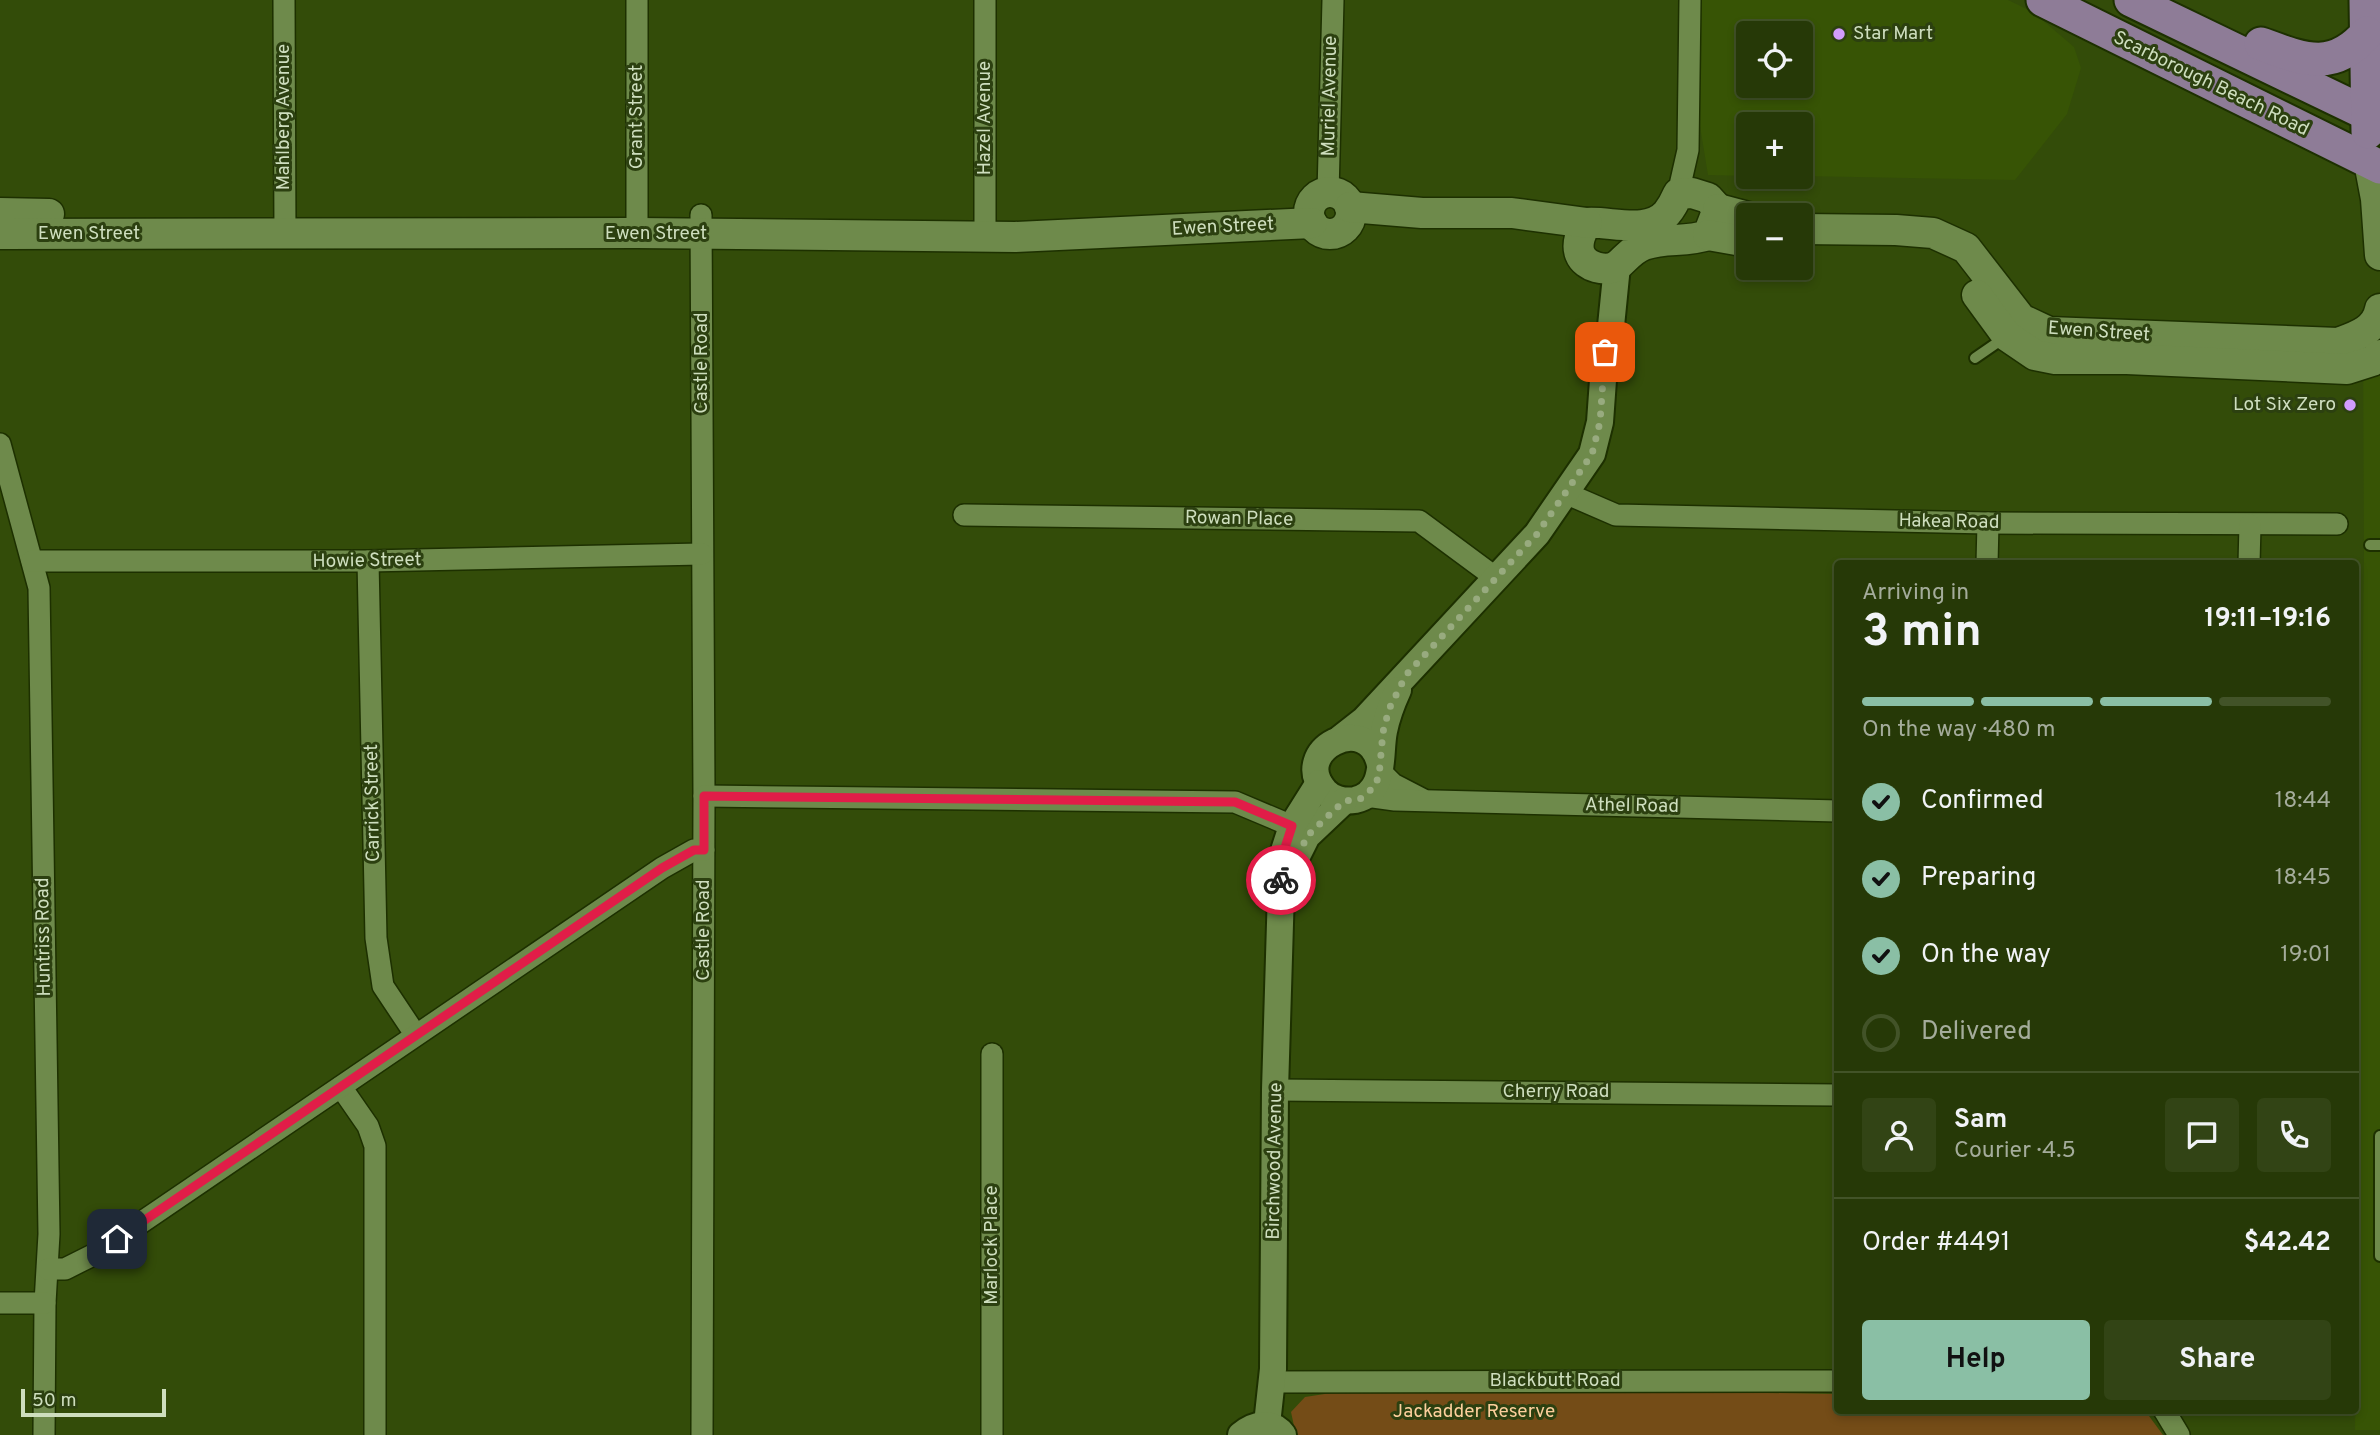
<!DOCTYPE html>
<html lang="en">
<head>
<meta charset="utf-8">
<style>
	:root { --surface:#263907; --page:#324415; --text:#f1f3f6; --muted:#a4ac9b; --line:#425328; --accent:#8abfa5 }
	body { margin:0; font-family:Overpass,sans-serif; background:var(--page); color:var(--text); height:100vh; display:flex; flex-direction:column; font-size:26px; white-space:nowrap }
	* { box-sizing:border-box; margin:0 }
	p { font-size:23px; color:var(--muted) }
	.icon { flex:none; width:38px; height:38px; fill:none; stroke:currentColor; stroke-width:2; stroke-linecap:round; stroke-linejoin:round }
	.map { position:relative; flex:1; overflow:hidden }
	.side { position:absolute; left:1834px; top:560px; width:525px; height:854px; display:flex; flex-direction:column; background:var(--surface); border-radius:7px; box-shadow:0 4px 10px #0003,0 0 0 2px var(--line) }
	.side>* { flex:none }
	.tools { position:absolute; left:1736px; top:21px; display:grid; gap:14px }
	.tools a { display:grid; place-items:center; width:77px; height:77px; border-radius:7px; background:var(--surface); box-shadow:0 4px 10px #0003,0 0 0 2px var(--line); font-size:35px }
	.scale { position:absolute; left:21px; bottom:18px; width:145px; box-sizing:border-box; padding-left:7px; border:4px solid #cedebe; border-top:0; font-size:19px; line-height:24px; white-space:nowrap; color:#cedebe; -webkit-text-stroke:5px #2c4010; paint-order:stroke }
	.pin { position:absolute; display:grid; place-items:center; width:60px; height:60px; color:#fff; margin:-30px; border-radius:14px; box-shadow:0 4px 10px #0006 }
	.courier { position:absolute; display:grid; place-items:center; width:70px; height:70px; margin:-35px; border:5px solid #e11d48; border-radius:50%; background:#fff; color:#222; box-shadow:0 2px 9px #0007 }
	.headline em { font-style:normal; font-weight:700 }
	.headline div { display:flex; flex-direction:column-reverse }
	.headline { display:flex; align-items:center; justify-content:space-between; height:119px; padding:0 28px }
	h1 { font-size:46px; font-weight:700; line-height:52px }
	.bar { display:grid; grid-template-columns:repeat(4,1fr); gap:10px 7px; align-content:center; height:84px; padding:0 28px }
	.bar i { height:9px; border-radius:5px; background:var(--line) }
	.bar .active { background:var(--accent) }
	.bar p { grid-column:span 4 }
	.line { display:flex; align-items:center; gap:18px; padding:0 28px; border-top:2px solid var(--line) }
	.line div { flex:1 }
	.round { display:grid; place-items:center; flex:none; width:74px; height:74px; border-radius:7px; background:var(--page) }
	ol { padding:0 28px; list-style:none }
	li { display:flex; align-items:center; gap:21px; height:77px }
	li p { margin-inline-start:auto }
	li .icon { padding:7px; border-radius:50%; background:var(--accent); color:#111; stroke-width:4 }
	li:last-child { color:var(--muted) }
	li i { width:38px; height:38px; border:4px solid var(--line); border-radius:50% }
	.button { display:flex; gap:14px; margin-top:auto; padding:14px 28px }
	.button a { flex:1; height:80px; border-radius:7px; background:var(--accent); color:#111; font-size:28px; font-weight:700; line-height:80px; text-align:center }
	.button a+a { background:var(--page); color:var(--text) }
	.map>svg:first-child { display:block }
	.built { fill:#375405; fill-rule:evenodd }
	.green { fill:#744c17 }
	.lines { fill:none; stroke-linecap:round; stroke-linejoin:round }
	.service-casing { stroke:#1d3000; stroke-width:14 }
	.minor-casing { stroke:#1d3000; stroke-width:24 }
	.tertiary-casing { stroke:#1d3000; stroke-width:30 }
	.secondary-casing { stroke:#1d3000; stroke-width:33 }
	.primary-casing { stroke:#1d3000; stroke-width:37 }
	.service { stroke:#6e8a4b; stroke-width:10 }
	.minor { stroke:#6e8a4b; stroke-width:21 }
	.tertiary { stroke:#6e8a4b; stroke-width:26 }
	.secondary { stroke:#6e8a4b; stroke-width:30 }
	.primary { stroke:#8e7c97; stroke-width:33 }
	.done { stroke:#98ab7f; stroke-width:7; stroke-dasharray:0 12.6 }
	.route { stroke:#e11d48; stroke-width:9 }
	.poi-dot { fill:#d29cfd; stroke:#2c4010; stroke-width:2.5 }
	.labels { text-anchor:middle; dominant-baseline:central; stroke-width:6; stroke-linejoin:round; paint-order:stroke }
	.poi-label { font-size:19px; fill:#cedebe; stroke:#2c4010; text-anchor:start }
	.street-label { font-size:19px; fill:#cedebe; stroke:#2c4010 }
	.park-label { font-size:19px; fill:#fdcf9c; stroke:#2c4010 }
</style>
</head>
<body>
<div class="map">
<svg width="2380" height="1435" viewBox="0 0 2380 1435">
	<rect width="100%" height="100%" fill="#334c09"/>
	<g class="built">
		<path d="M1701,0H2008L2033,12L2074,47L2081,68L2067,114L2015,180L1801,176V124H1748V176L1708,175L1699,120ZM1748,33H1801V86H1748Z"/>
		<path d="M2363,331L2380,332V1430H2355L2364,554Z"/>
	</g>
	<path class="green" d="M1370,1387L1837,1394L1838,1410L2139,1411L2149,1416L2163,1435H1296L1291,1412L1305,1397Z"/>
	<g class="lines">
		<g class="service-casing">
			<g id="service">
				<path d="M1975,358L2004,338"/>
				<path d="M2370,545H2380"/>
				<path d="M2380,1136V1256"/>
			</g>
		</g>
		<g class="minor-casing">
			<g id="minor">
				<path d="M284,0L285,234"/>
				<path d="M637,0V233"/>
				<path d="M985,0V236"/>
				<path d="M1328,193L1333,0"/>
				<path d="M1678,194L1688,150L1690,0"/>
				<path d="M701,215L704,796L702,1435"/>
				<path d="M0,444L39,588L49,1234L45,1303L44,1435"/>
				<path d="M1565,493L1616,515L1988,523L2337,524"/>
				<path d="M964,515L1419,521L1496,578"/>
				<path d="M32,561H368L702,554"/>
				<path d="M368,561L376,938L383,986L415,1034"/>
				<path d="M1987,564L1988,523"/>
				<path d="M2249,564L2250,525"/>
				<path d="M1380,771L1393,784L1422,799"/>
				<path d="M704,796L1235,802L1292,826"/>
				<path d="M1366,796L1395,800L1838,811"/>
				<path d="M992,1054V1435"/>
				<path d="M341,1087L368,1126L375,1146V1435"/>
				<path d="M1275,1090L1838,1095"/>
				<path d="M48,1269H65L95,1254L662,868L694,850H704"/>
				<path d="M0,1303H45"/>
				<path d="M1272,1382L1838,1381"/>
				<path d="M2164,1410L2179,1435"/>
			</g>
		</g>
		<g class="tertiary-casing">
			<g id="tertiary">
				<path d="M1341,738L1364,720L1537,534L1592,454L1600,422L1605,352L1610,336L1617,266"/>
				<path d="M1380,765C1369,709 1288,751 1325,791C1332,799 1344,802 1355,800C1387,793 1379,755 1384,731C1387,716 1392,703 1398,690"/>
				<path d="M1293,864L1307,836L1344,801"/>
				<path d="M1267,1424L1273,1369L1275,1090L1282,857L1292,826L1319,783"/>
				<path d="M1241,1435C1254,1424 1272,1420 1283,1435"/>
			</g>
		</g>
		<g class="secondary-casing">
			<g id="secondary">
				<path d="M2369,162L2376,199L2380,255"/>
				<circle cx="1330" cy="213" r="21"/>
				<path d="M1692,193L1708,198L1718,209L1708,235C1685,243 1666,237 1644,245C1633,249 1626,258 1618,265C1607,273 1585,267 1580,254C1576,244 1581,231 1587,223C1611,221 1648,235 1667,213C1671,208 1675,201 1678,194Z"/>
				<path d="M1350,207L1422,213H1512L1587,223"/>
				<path d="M1718,209L1748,217"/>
				<path d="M0,213L49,214"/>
				<path d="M1801,229L1896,230L1933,233L1966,248L2021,319L2049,332L2338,343C2357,336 2376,330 2380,309"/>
				<path d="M0,234L637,233L1015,237L1312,223"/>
				<path d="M1708,235L1748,242"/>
				<path d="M1977,295L2007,336L2035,355L2055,359H2127L2347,369L2372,361L2380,355"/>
			</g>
		</g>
		<g class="primary-casing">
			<g id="primary">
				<path d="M2043,0L2380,167"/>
				<path d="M2131,0L2380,120"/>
				<path d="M2366,0L2368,132"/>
				<path d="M2261,44C2302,59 2333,73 2367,33"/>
			</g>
		</g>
		<use href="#service" class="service"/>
		<use href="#minor" class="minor"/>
		<use href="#tertiary" class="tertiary"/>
		<use href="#secondary" class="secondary"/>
		<use href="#primary" class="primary"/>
	</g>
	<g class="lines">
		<path class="done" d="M1281,880V897L1307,836L1344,801L1360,799L1374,787L1379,776L1383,732L1389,709L1406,675L1537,534L1592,454L1600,422L1605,352"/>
		<path class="route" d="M117,1239L662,868L694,850H704V796L1235,802L1292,826L1282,857L1281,880"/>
	</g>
	<g class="poi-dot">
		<circle cx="1839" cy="34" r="7"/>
		<circle cx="2350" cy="405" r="7"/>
	</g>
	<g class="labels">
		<g class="poi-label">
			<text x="1853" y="34">Star Mart</text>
			<text x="2336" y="405" text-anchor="end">Lot Six Zero</text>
		</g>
		<g class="street-label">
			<text transform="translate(2211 84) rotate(26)">Scarborough Beach Road</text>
			<text transform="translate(1330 96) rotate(-89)">Muriel Avenue</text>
			<text transform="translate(284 117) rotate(-90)">Mahlberg Avenue</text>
			<text transform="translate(637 117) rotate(-90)">Grant Street</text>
			<text transform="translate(985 118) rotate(-90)">Hazel Avenue</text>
			<text transform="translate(1223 227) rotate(-3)">Ewen Street</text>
			<text x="89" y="234">Ewen Street</text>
			<text x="656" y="234">Ewen Street</text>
			<text transform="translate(2099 332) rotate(4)">Ewen Street</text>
			<text transform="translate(702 363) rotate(-90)">Castle Road</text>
			<text transform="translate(1239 519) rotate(1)">Rowan Place</text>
			<text transform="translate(1949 522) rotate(1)">Hakea Road</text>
			<text transform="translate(367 561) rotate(-1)">Howie Street</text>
			<text transform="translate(373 803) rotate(-91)">Carrick Street</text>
			<text transform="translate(1632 806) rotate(1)">Athel Road</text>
			<text transform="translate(704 930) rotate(-90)">Castle Road</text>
			<text transform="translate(44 937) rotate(-91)">Huntriss Road</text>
			<text x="1556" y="1092">Cherry Road</text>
			<text transform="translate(1275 1161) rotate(-89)">Birchwood Avenue</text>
			<text transform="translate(992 1245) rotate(-90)">Marlock Place</text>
			<text x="1555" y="1381">Blackbutt Road</text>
		</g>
		<g class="park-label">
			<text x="1474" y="1412">Jackadder Reserve</text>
		</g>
	</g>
</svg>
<div class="tools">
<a><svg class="icon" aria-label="locate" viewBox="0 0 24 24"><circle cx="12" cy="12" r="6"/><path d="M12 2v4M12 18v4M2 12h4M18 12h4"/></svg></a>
<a>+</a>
<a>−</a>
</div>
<div class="scale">50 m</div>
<div class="pin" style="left:1605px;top:352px;background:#ea580c"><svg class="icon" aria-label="bag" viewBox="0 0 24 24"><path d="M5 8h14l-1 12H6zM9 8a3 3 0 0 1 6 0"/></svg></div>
<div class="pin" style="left:117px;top:1239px;background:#1f2937"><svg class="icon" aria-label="home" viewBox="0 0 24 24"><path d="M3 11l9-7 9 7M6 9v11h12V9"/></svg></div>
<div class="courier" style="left:1281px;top:880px"><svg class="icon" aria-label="bike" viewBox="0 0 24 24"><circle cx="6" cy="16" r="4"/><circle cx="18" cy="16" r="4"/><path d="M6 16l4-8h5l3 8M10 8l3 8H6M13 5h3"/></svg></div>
<section class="side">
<div class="headline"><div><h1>3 min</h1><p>Arriving in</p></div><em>19:11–19:16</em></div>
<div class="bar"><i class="active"></i><i class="active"></i><i class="active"></i><i></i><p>On the way · 480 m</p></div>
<ol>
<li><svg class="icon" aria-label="check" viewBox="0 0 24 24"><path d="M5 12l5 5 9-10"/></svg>Confirmed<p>18:44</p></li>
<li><svg class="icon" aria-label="check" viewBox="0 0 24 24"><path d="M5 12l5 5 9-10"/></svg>Preparing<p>18:45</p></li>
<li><svg class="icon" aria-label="check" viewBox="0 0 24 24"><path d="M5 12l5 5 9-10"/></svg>On the way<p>19:01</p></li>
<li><i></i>Delivered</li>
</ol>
<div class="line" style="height:126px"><a class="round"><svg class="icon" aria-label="person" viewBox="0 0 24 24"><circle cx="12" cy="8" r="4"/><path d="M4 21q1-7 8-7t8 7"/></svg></a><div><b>Sam</b><p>Courier · 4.5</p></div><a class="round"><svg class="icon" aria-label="chat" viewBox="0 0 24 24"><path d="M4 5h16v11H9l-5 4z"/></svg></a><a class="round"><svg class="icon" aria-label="phone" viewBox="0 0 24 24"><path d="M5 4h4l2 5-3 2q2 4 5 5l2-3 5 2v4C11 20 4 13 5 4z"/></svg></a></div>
<div class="line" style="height:91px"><div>Order #4491</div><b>$42.42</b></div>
<div class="button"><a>Help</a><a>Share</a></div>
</section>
</div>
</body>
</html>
